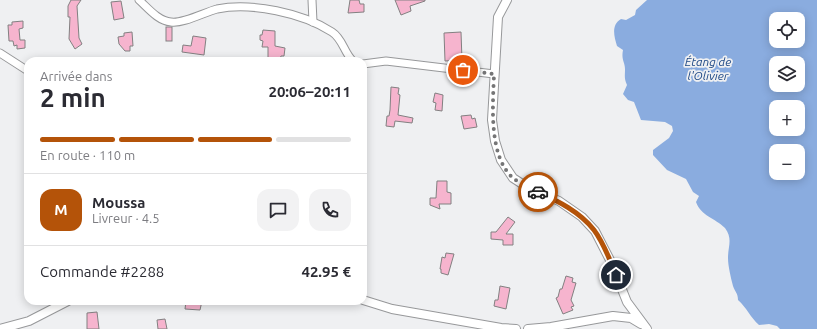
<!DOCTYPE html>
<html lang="fr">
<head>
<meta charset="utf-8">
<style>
	:root { --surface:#fff; --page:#f2f2f3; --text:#2b2b33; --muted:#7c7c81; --line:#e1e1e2; --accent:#b45309 }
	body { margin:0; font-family:Ubuntu,sans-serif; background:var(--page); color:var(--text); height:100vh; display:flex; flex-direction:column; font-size:15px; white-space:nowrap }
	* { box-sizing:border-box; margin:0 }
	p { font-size:13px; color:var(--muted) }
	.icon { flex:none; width:22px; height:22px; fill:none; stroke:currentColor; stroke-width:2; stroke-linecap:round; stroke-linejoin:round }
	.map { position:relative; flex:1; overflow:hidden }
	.sheet { position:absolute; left:24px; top:57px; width:343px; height:248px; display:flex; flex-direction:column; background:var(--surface); border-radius:12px; box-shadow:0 2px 10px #0003 }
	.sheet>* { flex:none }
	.buttons { position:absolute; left:769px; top:12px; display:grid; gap:8px }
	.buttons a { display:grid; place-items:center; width:36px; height:36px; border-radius:8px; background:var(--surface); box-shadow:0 2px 10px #0003; font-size:20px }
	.pin { position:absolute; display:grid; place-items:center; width:34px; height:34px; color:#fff; margin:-17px; border:2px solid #fff; border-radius:50%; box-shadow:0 1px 4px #0007 }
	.courier { position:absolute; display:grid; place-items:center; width:40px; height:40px; margin:-20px; border:3px solid #b45309; border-radius:50%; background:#fff; color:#222; box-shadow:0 1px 5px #0007 }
	.headline em { font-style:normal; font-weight:700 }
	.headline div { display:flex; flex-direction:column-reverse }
	.headline { display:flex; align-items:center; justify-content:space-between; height:68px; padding:0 16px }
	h1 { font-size:26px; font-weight:700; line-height:30px }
	.bar { display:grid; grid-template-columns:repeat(4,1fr); gap:6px 4px; align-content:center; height:48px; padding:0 16px }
	.bar i { height:5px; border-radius:3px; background:var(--line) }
	.bar .selected { background:var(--accent) }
	.bar p { grid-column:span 4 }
	.line { display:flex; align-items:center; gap:10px; padding:0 16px; border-top:1px solid var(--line) }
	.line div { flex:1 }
	.round { display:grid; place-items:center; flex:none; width:42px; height:42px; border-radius:12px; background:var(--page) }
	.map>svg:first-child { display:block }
	.water { fill:#8aacdf; fill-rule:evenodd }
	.building { fill:#f6b4ce; stroke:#828081 }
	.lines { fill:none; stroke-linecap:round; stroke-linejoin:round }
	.minor-casing { stroke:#97989a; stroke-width:9 }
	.tertiary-casing { stroke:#97989a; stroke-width:10 }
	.minor { stroke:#fff; stroke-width:7 }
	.tertiary { stroke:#fff; stroke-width:8 }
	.done { stroke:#757576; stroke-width:4; stroke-dasharray:0 7.2 }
	.route { stroke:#b45309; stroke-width:5 }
	.labels { text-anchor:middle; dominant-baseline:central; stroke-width:3.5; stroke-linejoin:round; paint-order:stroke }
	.water-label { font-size:12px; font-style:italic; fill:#204a87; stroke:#eff0f2 }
</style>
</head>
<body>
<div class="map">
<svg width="817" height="329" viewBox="0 0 817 329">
	<rect width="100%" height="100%" fill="#eff0f2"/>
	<path class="water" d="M647,0H817V329H780L777,326L769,324L759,325C750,317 747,308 738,300C738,293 735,292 733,286C731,278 728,266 728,258C728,246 733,239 725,228C715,218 701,216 696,202L699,196L693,192L686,179L667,170L653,155V150L669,138L673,131L672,126L665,122L641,120L634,102L628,100L623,94L627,85C624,78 625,77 625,69C625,62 621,60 623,50L617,46C614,36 611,25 621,19L626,20L635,15L636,10ZM776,19H798V41H776ZM776,63H798V85H776ZM776,107H798V129H776ZM776,151H798V173H776Z"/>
	<g class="building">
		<path d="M71,0H81L77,6L79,38L82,44L75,49L69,39L70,17H68V6Z"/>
		<path d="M350,0H359L360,4H364V12L348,13Z"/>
		<path d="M395,0H425V1L410,6L411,11L401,15Z"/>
		<path d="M121,1L124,18L114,20L111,2Z"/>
		<path d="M23,21V28L19,29L20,40H25V48L17,49V45L14,46L13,41H9L8,25H12V22Z"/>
		<rect x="166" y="27" width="6" height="14"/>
		<path d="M263,30L275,31V46L285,48L284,56H281L280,59L268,58V47H262L263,41L260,40V35H262Z"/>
		<path d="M132,32L133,46H130V51H125L119,44L118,37L124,36V33Z"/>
		<path d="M461,32L462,60L445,61L444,33Z"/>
		<path d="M193,36L206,38L204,55L182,52L183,45L191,46Z"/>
		<path d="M391,87L399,88L398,94L400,95L398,115L413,118L412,123L395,121L394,127L386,126L387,116H389L390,110Z"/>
		<path d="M435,93L443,95L442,111L435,110L436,103L433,102Z"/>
		<path d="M471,115L472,119L475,118L477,127L464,129L461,116Z"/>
		<path d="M437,181H447V192L451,193V204H439L440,209L430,205V198H436Z"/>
		<path d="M508,217L515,222L506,234H513V245H503V240L491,239V232H496Z"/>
		<path d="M446,253L454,254L448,275L441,273V269H440L442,257L445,258Z"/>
		<path d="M566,276L573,278L572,282L576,283L571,300L574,306L571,307L573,310L563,314L556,298L558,297L560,289H562Z"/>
		<path d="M500,286L510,288L506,309L494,306L495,300H498Z"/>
		<path d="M186,301H202L200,310L185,309Z"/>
		<path d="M97,312L99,329H87V313Z"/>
		<path d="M165,319L167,329H158L157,320Z"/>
	</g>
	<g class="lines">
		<g class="minor-casing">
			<g id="minor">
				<path d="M139,0C148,8 158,21 171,22C183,24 205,12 217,9C251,2 303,13 332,32C343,39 344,53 353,61"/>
				<path d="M312,0L313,22"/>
				<path d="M0,53L28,71"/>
				<path d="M363,64L386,61L494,74"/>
			</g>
		</g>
		<g class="tertiary-casing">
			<g id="tertiary">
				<path d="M507,0L498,17L492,120L495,141L501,160L513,178L527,187L559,201L582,217L595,231L611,262L627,302L647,329"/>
				<path d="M363,300L392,309L501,328L516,329"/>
				<path d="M0,329L29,321L68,301"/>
				<path d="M528,329L551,327L613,316L631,318L641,324"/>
			</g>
		</g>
		<use href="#minor" class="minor"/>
		<use href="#tertiary" class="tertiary"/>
	</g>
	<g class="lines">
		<path class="done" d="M463,70L494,74C493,104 488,156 513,178C520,184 530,188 538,192"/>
		<path class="route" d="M538,192C558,201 580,212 594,230C603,242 611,262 616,275"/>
	</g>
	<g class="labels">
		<g class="water-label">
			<text x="708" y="61">Étang de<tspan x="708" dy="14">l'Olivier</tspan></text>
		</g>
	</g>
</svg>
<div class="buttons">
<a><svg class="icon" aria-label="locate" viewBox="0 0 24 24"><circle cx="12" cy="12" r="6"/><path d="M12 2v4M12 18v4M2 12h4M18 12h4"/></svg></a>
<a><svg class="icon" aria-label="layers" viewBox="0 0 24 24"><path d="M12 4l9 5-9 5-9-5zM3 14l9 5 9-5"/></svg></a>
<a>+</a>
<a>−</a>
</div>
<div class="pin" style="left:463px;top:70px;background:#ea580c"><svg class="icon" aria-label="bag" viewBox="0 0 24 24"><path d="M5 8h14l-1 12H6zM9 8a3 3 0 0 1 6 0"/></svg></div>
<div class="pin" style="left:616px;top:275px;background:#1f2937"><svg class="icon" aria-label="home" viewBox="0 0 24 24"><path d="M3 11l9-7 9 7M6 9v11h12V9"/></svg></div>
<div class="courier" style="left:538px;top:192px"><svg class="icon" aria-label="car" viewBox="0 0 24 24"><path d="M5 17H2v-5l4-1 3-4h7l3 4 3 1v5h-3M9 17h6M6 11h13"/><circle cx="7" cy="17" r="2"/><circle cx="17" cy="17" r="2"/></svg></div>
<section class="sheet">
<div class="headline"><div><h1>2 min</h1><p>Arrivée dans</p></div><em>20:06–20:11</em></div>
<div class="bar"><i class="selected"></i><i class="selected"></i><i class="selected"></i><i></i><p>En route · 110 m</p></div>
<div class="line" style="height:72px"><b class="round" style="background:var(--accent);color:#fff">M</b><div><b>Moussa</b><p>Livreur · 4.5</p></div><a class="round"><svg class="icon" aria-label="chat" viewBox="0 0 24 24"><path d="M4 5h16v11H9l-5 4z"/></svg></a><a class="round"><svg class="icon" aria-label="phone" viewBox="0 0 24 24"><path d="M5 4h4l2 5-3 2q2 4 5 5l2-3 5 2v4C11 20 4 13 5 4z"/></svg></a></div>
<div class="line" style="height:52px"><div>Commande #2288</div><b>42.95 €</b></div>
</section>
</div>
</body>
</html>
